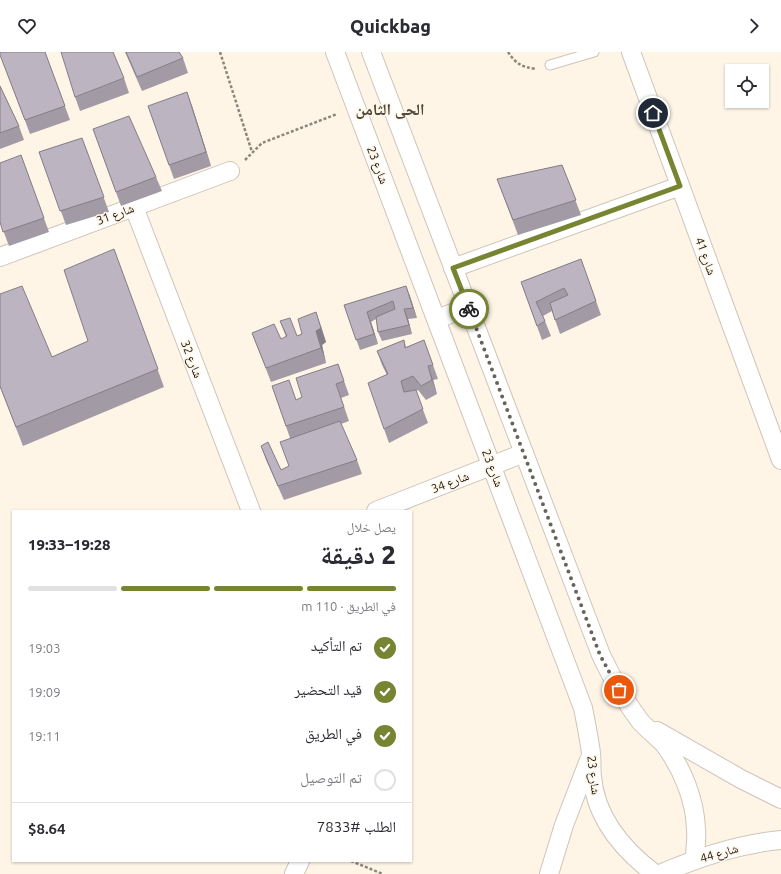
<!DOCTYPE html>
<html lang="ar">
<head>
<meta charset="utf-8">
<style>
	:root { --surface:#fff; --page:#f2f2f3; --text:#2b2b33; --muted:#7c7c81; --line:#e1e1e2; --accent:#778431 }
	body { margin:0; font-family:Ubuntu,"Noto Naskh Arabic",sans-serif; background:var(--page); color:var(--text); direction:rtl; height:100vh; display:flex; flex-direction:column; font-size:15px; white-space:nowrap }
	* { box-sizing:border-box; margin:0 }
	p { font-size:13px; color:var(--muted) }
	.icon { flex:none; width:22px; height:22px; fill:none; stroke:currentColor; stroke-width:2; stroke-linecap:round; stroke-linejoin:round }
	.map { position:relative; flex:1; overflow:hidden; direction:ltr }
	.drawer { position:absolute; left:12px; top:458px; width:400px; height:352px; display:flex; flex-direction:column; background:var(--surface); border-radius:0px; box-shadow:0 1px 3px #0004; direction:rtl }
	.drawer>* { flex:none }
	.fabs { position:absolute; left:725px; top:12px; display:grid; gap:8px }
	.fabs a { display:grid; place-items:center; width:44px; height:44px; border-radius:0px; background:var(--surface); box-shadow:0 1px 3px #0004; font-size:20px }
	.pin { position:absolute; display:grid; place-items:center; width:34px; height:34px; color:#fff; margin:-17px; border:2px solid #fff; border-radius:50%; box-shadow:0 1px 4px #0007 }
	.courier { position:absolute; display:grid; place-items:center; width:40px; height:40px; margin:-20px; border:3px solid #778431; border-radius:50%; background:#fff; color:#222; box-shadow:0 1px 5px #0007 }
	.summary em { font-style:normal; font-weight:800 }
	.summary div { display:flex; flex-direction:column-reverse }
	.summary { display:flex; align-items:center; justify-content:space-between; height:68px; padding:0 16px }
	h1 { font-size:26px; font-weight:800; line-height:30px }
	.bar { display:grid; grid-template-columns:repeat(4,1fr); gap:6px 4px; align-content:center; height:48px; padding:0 16px }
	.bar i { height:5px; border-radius:3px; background:var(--line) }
	.bar .current { background:var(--accent) }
	.bar p { grid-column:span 4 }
	.line { display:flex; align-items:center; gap:10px; padding:0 16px; border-top:1px solid var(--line) }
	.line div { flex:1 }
	ol { padding:0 16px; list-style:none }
	li { display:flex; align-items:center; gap:12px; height:44px }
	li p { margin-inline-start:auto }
	li .icon { padding:4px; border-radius:50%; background:var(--accent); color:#fff; stroke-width:4 }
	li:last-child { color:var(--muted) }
	li i { width:22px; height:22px; border:2px solid var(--line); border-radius:50% }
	header { display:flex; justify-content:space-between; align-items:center; height:52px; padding:0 16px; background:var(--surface); font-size:18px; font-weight:800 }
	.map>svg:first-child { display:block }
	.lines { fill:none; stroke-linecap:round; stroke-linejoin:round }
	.service-casing { stroke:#cec5b8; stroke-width:11 }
	.minor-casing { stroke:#cec5b8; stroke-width:20 }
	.path { stroke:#8c867d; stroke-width:2.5; stroke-dasharray:3 2; stroke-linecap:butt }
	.service { stroke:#fff; stroke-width:9 }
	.minor { stroke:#fff; stroke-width:18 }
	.wall { fill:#a29ba6 }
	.shaded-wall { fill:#847e87 }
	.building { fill:#bcb4c1; stroke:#847e87 }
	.done { stroke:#69635c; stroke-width:4; stroke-dasharray:0 7.2 }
	.route { stroke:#778431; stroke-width:5 }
	.labels { text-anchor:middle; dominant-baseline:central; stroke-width:3; stroke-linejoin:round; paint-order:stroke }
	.street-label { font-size:12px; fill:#191511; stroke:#fef5e7 }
	.district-label { font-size:16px; font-weight:bold; fill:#4f483d; stroke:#fef5e7 }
</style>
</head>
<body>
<header><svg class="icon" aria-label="forward" viewBox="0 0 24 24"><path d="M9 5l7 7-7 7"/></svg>Quickbag<svg class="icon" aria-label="heart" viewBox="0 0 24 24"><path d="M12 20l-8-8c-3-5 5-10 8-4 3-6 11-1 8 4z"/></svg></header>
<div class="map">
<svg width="781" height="822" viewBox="0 0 781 822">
	<rect width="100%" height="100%" fill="#fef5e7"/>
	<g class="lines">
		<g class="service-casing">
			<path id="service" d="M550,13L594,0"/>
		</g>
		<g class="minor-casing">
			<g id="minor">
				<path d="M335,0L583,656C586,671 589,686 591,701C592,709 591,717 592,725C596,767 623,798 655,822"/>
				<path d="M371,0L601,603C612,626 624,648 640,669C647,677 656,684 664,692C682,716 695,747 696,777C697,787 695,797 695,807"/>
				<path d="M631,0L781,408"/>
				<path d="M134,155L251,459"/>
				<path d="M0,205L230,119"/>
				<path d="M453,216L680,134"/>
				<path d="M437,267L468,255"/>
				<path d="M376,459L524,401"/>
				<path d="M657,679L741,727L781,747"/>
				<path d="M294,822L300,809"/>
				<path d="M549,822L564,773L589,708"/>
				<path d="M660,822C699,805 738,792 781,788"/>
			</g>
		</g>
		<g class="path">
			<path d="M220,0L252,100"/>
			<path d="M508,0C516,12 522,15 536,17"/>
			<path d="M245,108L262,91L337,62"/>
			<path d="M351,809L383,822"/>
		</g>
		<use href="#service" class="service"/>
		<use href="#minor" class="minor"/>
	</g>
	<g class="wall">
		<path d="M45,0L70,68L30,82L4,13Z"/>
		<path d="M125,0H179L183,6L188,21L142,39Z"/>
		<path d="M124,26L129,41L80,59L75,45Z"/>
		<path d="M0,34L19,74L24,88L0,97Z"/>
		<path d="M148,54H192L211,114L174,127Z"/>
		<path d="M93,77L156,125L162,139L121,154Z"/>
		<path d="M82,86L109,160L66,173L39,100Z"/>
		<path d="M21,103L49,180L9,194L0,170Z"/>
		<path d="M562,113L581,163L518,183L497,127Z"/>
		<path d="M114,197L164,335L23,394L0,335V242L52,305L88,289Z"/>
		<path d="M581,207L601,263L560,282L552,259L543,264L551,284L542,288L521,230Z"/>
		<path d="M406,234L417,266L408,267L412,282L382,289L378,280L376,267L371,270L378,292L360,298L344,253Z"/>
		<path d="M280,269L297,284L321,274L326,290L322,293L326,311L271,330L252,281L281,287L286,285Z"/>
		<path d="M404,288L406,295L424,288L438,327L433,328L437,342L426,348L418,338L416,339L428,371L389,391L384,377L387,323L382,313L377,299Z"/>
		<path d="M338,312L349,343L341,346L349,369L341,372L357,408L362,422L284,448L266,408L261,394L281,418L289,414L290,386L272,334L296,348L302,345Z"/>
	</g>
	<g class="shaded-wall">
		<path d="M187,40L192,54L211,114L206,100Z"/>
		<path d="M406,234L410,244L417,266L413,256Z"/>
		<path d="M404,257L408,267L412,282L409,273Z"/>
		<path d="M316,260L326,290L322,293L326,311L321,296L316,279Z"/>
		<path d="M367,260L371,270L378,292L374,282Z"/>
		<path d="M428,314L433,328L437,342L432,328Z"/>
	</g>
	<g class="building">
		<path d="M0,0H45L65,54L25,68L0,3Z"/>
		<path d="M61,0H113L124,26L75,45Z"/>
		<path d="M126,0H179L183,6L137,25Z"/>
		<path d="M0,34L19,74L0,81Z"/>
		<path d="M187,40L206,100L169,113L148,54Z"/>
		<path d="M129,64L156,125L116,140L93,77Z"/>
		<path d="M82,86L104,145L60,159L39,100Z"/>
		<path d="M21,103L44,166L3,180L0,170V111Z"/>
		<path d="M562,113L576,148L513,168L497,127Z"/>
		<path d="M114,197L158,317L16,375L0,334V242L22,234L52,305L88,289L64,218Z"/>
		<path d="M581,207L596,249L555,268L550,251L568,243L564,236L536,250L545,269L537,274L521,230Z"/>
		<path d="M406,234L413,256L404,257L409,273L378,280L376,265L395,257L393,249L367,260L374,282L356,288L344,253Z"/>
		<path d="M316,260L321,276L316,279L321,296L266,316L252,281L274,272L281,287L287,284L280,269L290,266L297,284L302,282L298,267Z"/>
		<path d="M404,288L405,296L424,288L433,313L428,314L432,328L421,334L413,324L401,329L404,340L416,338L423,357L384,377L368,331L388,322L377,299Z"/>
		<path d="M338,312L344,329L336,332L344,355L286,374L272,334L289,328L296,348L302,345L296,326Z"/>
		<path d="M340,369L357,408L278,434L261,394L268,390L281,418L289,414L280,390Z"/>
	</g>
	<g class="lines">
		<path class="done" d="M469,257L600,603L619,638"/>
		<path class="route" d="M469,257L453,216L680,134L653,61"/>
	</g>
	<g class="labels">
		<g class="street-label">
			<text transform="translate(378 113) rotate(69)">شارع 23</text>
			<text transform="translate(115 162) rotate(-20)">شارع 31</text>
			<text transform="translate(706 204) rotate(70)">شارع 41</text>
			<text transform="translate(192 307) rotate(69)">شارع 32</text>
			<text transform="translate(493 416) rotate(69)">شارع 23</text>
			<text transform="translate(450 430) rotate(-21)">شارع 34</text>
			<text transform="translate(594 723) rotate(83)">شارع 23</text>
			<text transform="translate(719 801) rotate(-16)">شارع 44</text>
		</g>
		<g class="district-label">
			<text x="390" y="57">الحى الثامن</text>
		</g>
	</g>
</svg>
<div class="fabs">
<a><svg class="icon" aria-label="locate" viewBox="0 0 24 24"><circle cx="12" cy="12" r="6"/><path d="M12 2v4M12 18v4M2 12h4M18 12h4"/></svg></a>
</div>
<div class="pin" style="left:619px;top:638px;background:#ea580c"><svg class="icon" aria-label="bag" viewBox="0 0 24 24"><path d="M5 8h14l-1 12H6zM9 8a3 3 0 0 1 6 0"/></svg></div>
<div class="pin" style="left:653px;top:61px;background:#1f2937"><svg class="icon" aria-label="home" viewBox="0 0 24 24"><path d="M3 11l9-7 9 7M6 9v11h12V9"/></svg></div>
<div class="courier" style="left:469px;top:257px"><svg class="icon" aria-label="bike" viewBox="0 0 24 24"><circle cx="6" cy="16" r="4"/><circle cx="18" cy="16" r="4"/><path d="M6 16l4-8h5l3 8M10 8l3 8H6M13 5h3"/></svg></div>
<section class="drawer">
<div class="summary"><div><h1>2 دقيقة</h1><p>يصل خلال</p></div><em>19:28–19:33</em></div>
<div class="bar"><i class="current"></i><i class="current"></i><i class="current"></i><i></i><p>في الطريق · 110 m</p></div>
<ol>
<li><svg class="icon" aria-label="check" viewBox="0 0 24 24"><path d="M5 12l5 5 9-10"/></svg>تم التأكيد<p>19:03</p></li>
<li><svg class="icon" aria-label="check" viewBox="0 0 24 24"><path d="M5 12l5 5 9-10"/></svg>قيد التحضير<p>19:09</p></li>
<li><svg class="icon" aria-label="check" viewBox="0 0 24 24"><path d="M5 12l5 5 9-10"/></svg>في الطريق<p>19:11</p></li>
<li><i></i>تم التوصيل</li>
</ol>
<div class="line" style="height:52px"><div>الطلب #7833</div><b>$8.64</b></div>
</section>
</div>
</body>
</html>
